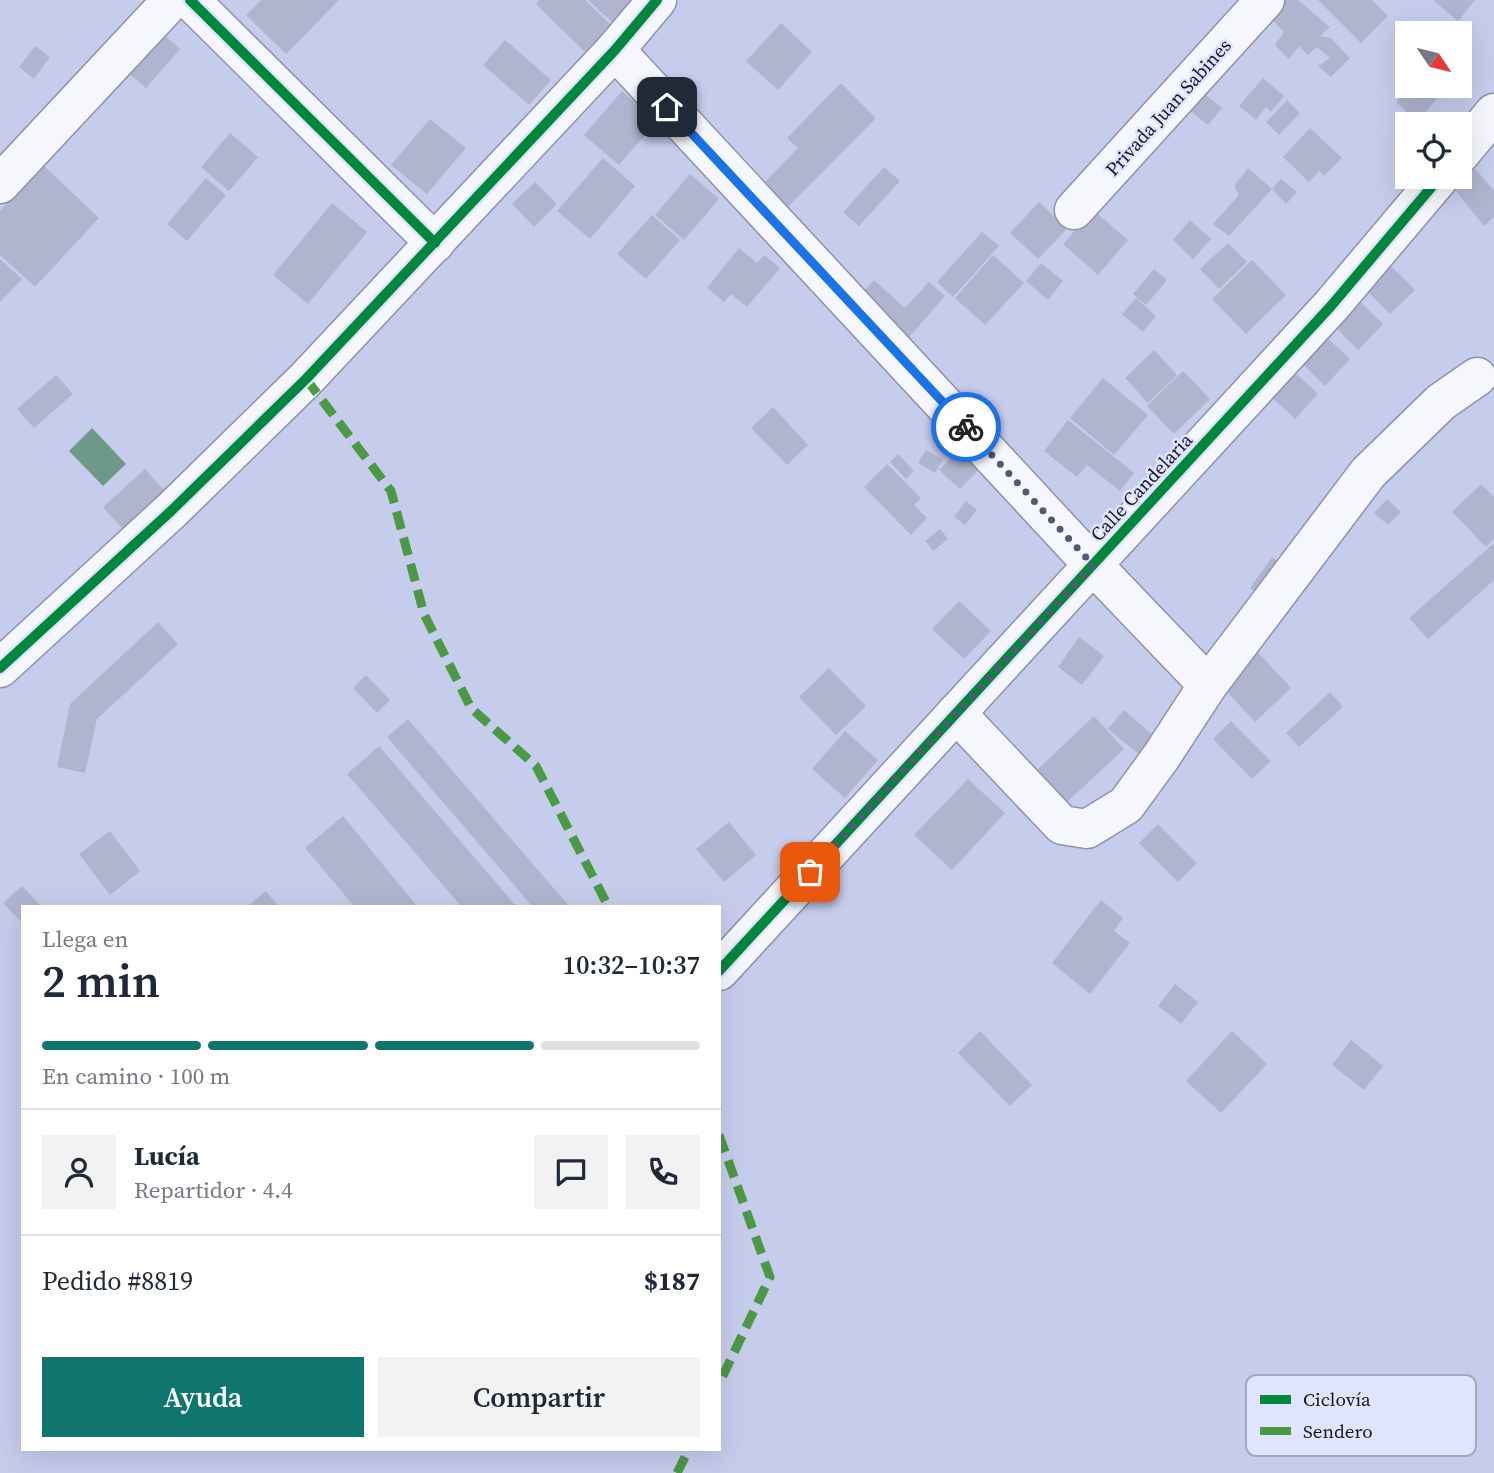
<!DOCTYPE html>
<html lang="es">
<head>
<meta charset="utf-8">
<style>
	:root { --surface:#fff; --page:#f2f2f3; --text:#1f2937; --muted:#747a83; --line:#e0e1e3; --accent:#0f766e }
	body { margin:0; font-family:"Source Serif 4",serif; background:var(--page); color:var(--text); height:100vh; display:flex; flex-direction:column; font-size:26px; white-space:nowrap }
	* { box-sizing:border-box; margin:0 }
	p { font-size:23px; color:var(--muted) }
	.icon { flex:none; width:38px; height:38px; fill:none; stroke:currentColor; stroke-width:2; stroke-linecap:round; stroke-linejoin:round }
	.map { position:relative; flex:1; overflow:hidden }
	.panel { position:absolute; left:21px; top:905px; width:700px; height:546px; display:flex; flex-direction:column; background:var(--surface); border-radius:0px; box-shadow:0 7px 28px #0002 }
	.panel>* { flex:none }
	.needle { width:46px; rotate:125deg }
	.buttons { position:absolute; left:1395px; top:21px; display:grid; gap:14px }
	.buttons a { display:grid; place-items:center; width:77px; height:77px; border-radius:0px; background:var(--surface); box-shadow:0 7px 28px #0002; font-size:35px }
	.pin { position:absolute; display:grid; place-items:center; width:60px; height:60px; color:#fff; margin:-30px; border-radius:14px; box-shadow:0 4px 10px #0006 }
	.courier { position:absolute; display:grid; place-items:center; width:70px; height:70px; margin:-35px; border:5px solid #1a73e8; border-radius:50%; background:#fff; color:#222; box-shadow:0 2px 9px #0007 }
	.headline em { font-style:normal; font-weight:600 }
	.headline div { display:flex; flex-direction:column-reverse }
	.headline { display:flex; align-items:center; justify-content:space-between; height:119px; padding:0 21px }
	h1 { font-size:46px; font-weight:600; line-height:52px }
	.bar { display:grid; grid-template-columns:repeat(4,1fr); gap:10px 7px; align-content:center; height:84px; padding:0 21px }
	.bar i { height:9px; border-radius:5px; background:var(--line) }
	.bar .selected { background:var(--accent) }
	.bar p { grid-column:span 4 }
	.line { display:flex; align-items:center; gap:18px; padding:0 21px; border-top:2px solid var(--line) }
	.line div { flex:1 }
	.round { display:grid; place-items:center; flex:none; width:74px; height:74px; border-radius:0px; background:var(--page) }
	.action { display:flex; gap:14px; margin-top:auto; padding:14px 21px }
	.action a { flex:1; height:80px; border-radius:0px; background:var(--accent); color:#fff; font-size:28px; font-weight:600; line-height:80px; text-align:center }
	.action a+a { background:var(--page); color:var(--text) }
	.map>svg:first-child { display:block }
	.water { fill:#6e9889 }
	.building { fill:#b0b5cf }
	.lines { fill:none; stroke-linecap:round; stroke-linejoin:round }
	.minor-casing { stroke:#8e92aa; stroke-width:41 }
	.minor { stroke:#f6f7fc; stroke-width:38 }
	.quiet { stroke:#4b9942; stroke-width:9; stroke-dasharray:18 9; stroke-linecap:butt }
	.cycleway-casing { stroke:#e0e5fd; stroke-width:15 }
	.cycleway { stroke:#00873e; stroke-width:10 }
	.done { stroke:#545870; stroke-width:7; stroke-dasharray:0 12.6 }
	.route { stroke:#1a73e8; stroke-width:9 }
	.labels { text-anchor:middle; dominant-baseline:central; stroke-width:5; stroke-linejoin:round; paint-order:stroke }
	.street-label { font-size:19px; fill:#16192e; stroke:#e0e5fd }
	.key { fill:#e0e5fd; stroke:#a3a8bf; stroke-width:2 }
	.key-label { font-size:19px; fill:#16192e }
</style>
</head>
<body>
<div class="map">
<svg width="1494" height="1473" viewBox="0 0 1494 1473">
	<rect width="100%" height="100%" fill="#c6ccec"/>
	<path class="water" d="M92,428L126,464L103,486L69,451Z"/>
	<g class="building">
		<path d="M261,0H339L286,54L246,15Z"/>
		<path d="M539,0H585L614,28L588,55L536,4Z"/>
		<path d="M588,0H635L613,23Z"/>
		<path d="M1279,0H1298L1330,27L1320,36L1331,38L1350,58L1331,77L1318,66L1330,58L1317,47L1308,55L1299,46L1289,59L1275,45L1284,32L1267,14Z"/>
		<path d="M1318,0H1372L1388,16L1361,43Z"/>
		<path d="M1433,0H1475L1458,21Z"/>
		<path d="M781,23L812,52L778,90L746,61Z"/>
		<path d="M157,29L180,49L146,88L123,68Z"/>
		<path d="M505,40L551,80L529,105L483,65Z"/>
		<path d="M35,46L50,57L34,79L19,67Z"/>
		<path d="M1263,78L1284,96L1271,112L1266,107L1256,120L1239,106Z"/>
		<path d="M841,83L876,118L787,208L763,184L798,148L787,138Z"/>
		<path d="M1410,86H1447L1418,122L1396,102Z"/>
		<path d="M1197,88L1222,108L1208,125L1183,105Z"/>
		<path d="M622,91L657,121L619,165L584,135Z"/>
		<path d="M1287,100L1300,113L1279,135L1266,122Z"/>
		<path d="M430,119L466,148L427,194L391,165Z"/>
		<path d="M1310,128L1342,158L1324,176L1319,171L1309,182L1283,157Z"/>
		<path d="M230,133L258,157L229,191L201,167Z"/>
		<path d="M603,158L635,186L590,239L557,211Z"/>
		<path d="M43,165L99,218L35,287L0,255V211Z"/>
		<path d="M1472,165L1494,191V217L1484,226L1450,184Z"/>
		<path d="M884,167L900,181L859,226L843,212Z"/>
		<path d="M1248,168L1272,189L1229,236L1213,224L1239,195L1234,186Z"/>
		<path d="M690,174L719,199L684,240L655,215Z"/>
		<path d="M206,178L226,195L187,241L167,224Z"/>
		<path d="M1281,179L1297,192L1286,204L1272,189Z"/>
		<path d="M535,182L557,204L534,227L512,204Z"/>
		<path d="M1039,202L1067,229L1038,259L1010,233Z"/>
		<path d="M332,203L367,232L308,304L273,275Z"/>
		<path d="M1093,210L1128,240L1098,275L1063,244Z"/>
		<path d="M652,215L680,240L646,279L617,254Z"/>
		<path d="M1190,220L1211,239L1193,259L1173,240Z"/>
		<path d="M982,232L999,246L953,297L937,282Z"/>
		<path d="M1228,243L1247,262L1219,289L1200,269Z"/>
		<path d="M739,248L757,263L764,255L780,268L747,307L731,294L724,302L707,288Z"/>
		<path d="M993,255L1024,283L985,325L955,298Z"/>
		<path d="M1383,258L1415,290L1390,314L1358,282Z"/>
		<path d="M0,259L22,279L0,302Z"/>
		<path d="M1252,260L1286,295L1246,334L1212,299Z"/>
		<path d="M1041,263L1063,281L1048,300L1026,281Z"/>
		<path d="M1154,269L1167,280L1146,305L1133,294Z"/>
		<path d="M874,280L905,308L929,282L945,296L905,342L857,299Z"/>
		<path d="M1352,294L1383,324L1358,350L1328,320Z"/>
		<path d="M1136,298L1156,316L1143,332L1122,314Z"/>
		<path d="M1319,330L1350,359L1325,386L1294,355Z"/>
		<path d="M1154,350L1177,375L1148,403L1125,378Z"/>
		<path d="M1286,364L1318,394L1295,419L1263,389Z"/>
		<path d="M1183,371L1210,399L1174,434L1147,406Z"/>
		<path d="M56,375L73,394L34,428L17,409Z"/>
		<path d="M1103,378L1148,415L1114,455L1070,418Z"/>
		<path d="M773,407L808,445L787,465L751,428Z"/>
		<path d="M1068,420L1134,473L1120,491L1087,465L1077,477L1044,451Z"/>
		<path d="M962,446L983,465L960,489L939,470Z"/>
		<path d="M926,450L943,460L935,473L918,463Z"/>
		<path d="M898,454L914,471L906,479L890,462Z"/>
		<path d="M887,464L921,498L914,505L927,518L911,535L864,487Z"/>
		<path d="M145,469L171,498L129,536L103,507Z"/>
		<path d="M1481,484L1494,497V539L1486,547L1452,512Z"/>
		<path d="M1387,499L1401,512L1388,525L1374,513Z"/>
		<path d="M966,501L977,510L965,525L954,517Z"/>
		<path d="M940,529L948,539L933,551L925,541Z"/>
		<path d="M1494,543V580L1428,639L1409,618Z"/>
		<path d="M1272,557L1291,571L1268,601L1250,588Z"/>
		<path d="M959,601L991,631L964,659L932,629Z"/>
		<path d="M158,622L178,644L97,719L85,773L57,767L70,704Z"/>
		<path d="M1079,637L1104,656L1082,685L1058,667Z"/>
		<path d="M1255,649L1291,688L1255,722L1219,683Z"/>
		<path d="M829,668L866,706L836,735L799,697Z"/>
		<path d="M366,675L390,700L377,713L353,688Z"/>
		<path d="M1330,692L1343,707L1299,747L1286,733Z"/>
		<path d="M1124,710L1155,737L1140,755L1108,729Z"/>
		<path d="M1094,716L1124,749L1065,804L1035,772Z"/>
		<path d="M408,719L569,906H532L387,737Z"/>
		<path d="M1231,721L1271,761L1252,779L1213,739Z"/>
		<path d="M845,731L878,760L845,798L812,769Z"/>
		<path d="M379,746L516,906H461L347,774Z"/>
		<path d="M968,779L1005,813L952,870L914,835Z"/>
		<path d="M343,816L417,906H354L305,848Z"/>
		<path d="M729,822L756,855L724,882L696,849Z"/>
		<path d="M1158,824L1197,863L1178,882L1139,843Z"/>
		<path d="M110,831L140,871L110,895L79,854Z"/>
		<path d="M22,886L41,906H23V924L3,903Z"/>
		<path d="M266,891L278,906H248Z"/>
		<path d="M1101,900L1123,918L1114,931L1130,943L1090,994L1052,963Z"/>
		<path d="M1175,984L1198,1002L1181,1024L1158,1006Z"/>
		<path d="M980,1031L1032,1085L1010,1106L958,1053Z"/>
		<path d="M1232,1031L1267,1064L1221,1113L1186,1081Z"/>
		<path d="M1351,1040L1383,1066L1364,1090L1332,1065Z"/>
	</g>
	<g class="lines">
		<g class="minor-casing">
			<g id="minor">
				<path d="M190,0L435,243"/>
				<path d="M615,50L1093,565L1208,685"/>
				<path d="M1460,154L1494,113"/>
				<path d="M0,184L172,0"/>
				<path d="M1074,210L1265,0"/>
				<path d="M0,668L171,511L306,379L615,50L657,0"/>
				<path d="M956,713L1062,825L1087,829L1126,805L1161,757L1208,685L1368,473L1441,402L1477,377"/>
				<path d="M719,971L1331,306L1440,177"/>
			</g>
		</g>
		<use href="#minor" class="minor"/>
		<g class="quiet">
			<path d="M306,379L391,491L424,614L471,708L536,766L608,906"/>
			<path d="M719,1135L770,1277L719,1384"/>
			<path d="M677,1473L689,1449"/>
		</g>
		<g class="cycleway-casing">
			<g id="cycleway">
				<path d="M190,0L435,243"/>
				<path d="M0,668L171,511L306,379L615,50L657,0"/>
				<path d="M719,971L1331,306L1440,177"/>
			</g>
		</g>
		<use href="#cycleway" class="cycleway"/>
	</g>
	<g class="lines">
		<path class="done" d="M810,872L1093,565L966,427"/>
		<path class="route" d="M667,107L966,427"/>
	</g>
	<g class="labels">
		<g class="street-label">
			<text transform="translate(1168 107) rotate(-48)">Privada Juan Sabines</text>
			<text transform="translate(1141 487) rotate(-47)">Calle Candelaria</text>
		</g>
	</g>
	<rect x="1246" y="1375" width="230" height="81" rx="10" class="key"/>
	<rect x="1260" y="1395" width="31" height="9" fill="#00873e"/>
	<rect x="1260" y="1427" width="31" height="8" fill="#4b9942"/>
	<g class="key-label">
		<text x="1303" y="1406">Ciclovía</text>
		<text x="1303" y="1438">Sendero</text>
	</g>
</svg>
<div class="buttons">
<a><svg class="needle" viewBox="-14 -14 28 28"><path d="M0-13l5 13h-10z" fill="#e53935"/><path d="M0 13l5-13h-10z" fill="#747a83"/></svg></a>
<a><svg class="icon" aria-label="locate" viewBox="0 0 24 24"><circle cx="12" cy="12" r="6"/><path d="M12 2v4M12 18v4M2 12h4M18 12h4"/></svg></a>
</div>
<div class="pin" style="left:810px;top:872px;background:#ea580c"><svg class="icon" aria-label="bag" viewBox="0 0 24 24"><path d="M5 8h14l-1 12H6zM9 8a3 3 0 0 1 6 0"/></svg></div>
<div class="pin" style="left:667px;top:107px;background:#1f2937"><svg class="icon" aria-label="home" viewBox="0 0 24 24"><path d="M3 11l9-7 9 7M6 9v11h12V9"/></svg></div>
<div class="courier" style="left:966px;top:427px"><svg class="icon" aria-label="bike" viewBox="0 0 24 24"><circle cx="6" cy="16" r="4"/><circle cx="18" cy="16" r="4"/><path d="M6 16l4-8h5l3 8M10 8l3 8H6M13 5h3"/></svg></div>
<section class="panel">
<div class="headline"><div><h1>2 min</h1><p>Llega en</p></div><em>10:32–10:37</em></div>
<div class="bar"><i class="selected"></i><i class="selected"></i><i class="selected"></i><i></i><p>En camino · 100 m</p></div>
<div class="line" style="height:126px"><a class="round"><svg class="icon" aria-label="person" viewBox="0 0 24 24"><circle cx="12" cy="8" r="4"/><path d="M4 21q1-7 8-7t8 7"/></svg></a><div><b>Lucía</b><p>Repartidor · 4.4</p></div><a class="round"><svg class="icon" aria-label="chat" viewBox="0 0 24 24"><path d="M4 5h16v11H9l-5 4z"/></svg></a><a class="round"><svg class="icon" aria-label="phone" viewBox="0 0 24 24"><path d="M5 4h4l2 5-3 2q2 4 5 5l2-3 5 2v4C11 20 4 13 5 4z"/></svg></a></div>
<div class="line" style="height:91px"><div>Pedido #8819</div><b>$187</b></div>
<div class="action"><a>Ayuda</a><a>Compartir</a></div>
</section>
</div>
</body>
</html>
